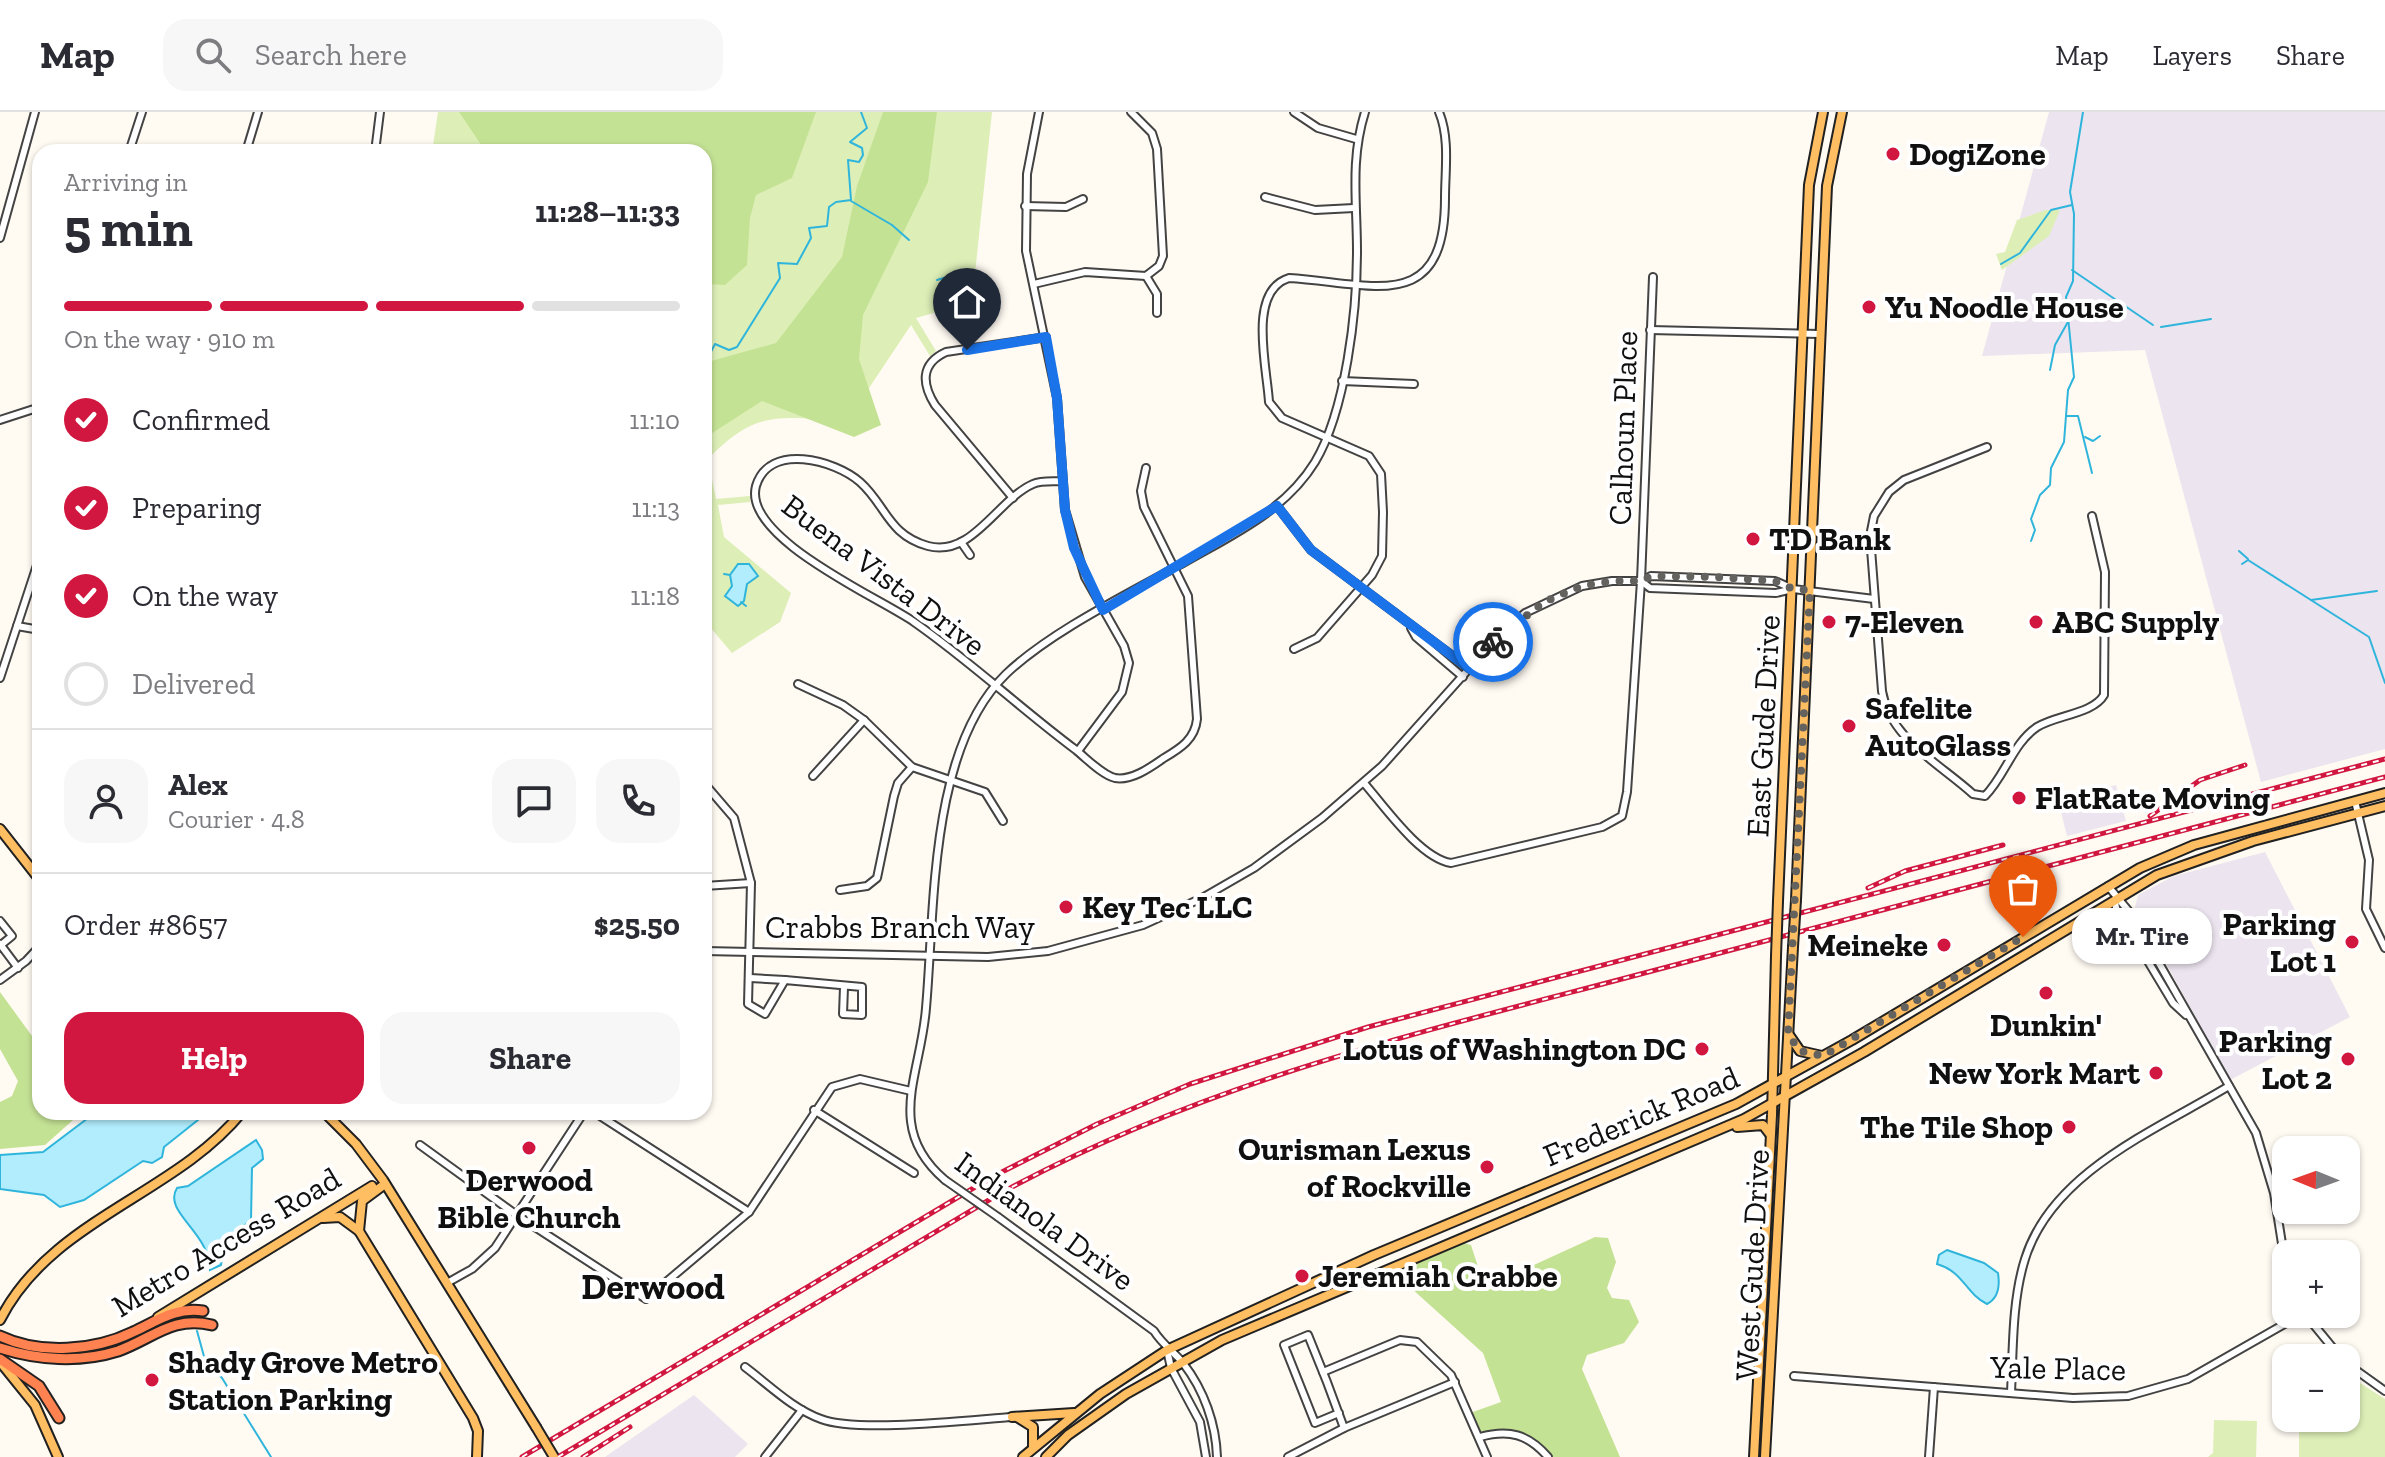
<!DOCTYPE html>
<html lang="en">
<head>
<meta charset="utf-8">
<style>
	:root { --surface:#fff; --page:#f7f7f7; --text:#2b2b33; --muted:#7c7c81; --line:#e1e1e2; --accent:#d1173f }
	body { margin:0; font-family:"Zilla Slab",serif; background:var(--page); color:var(--text); height:100vh; display:flex; flex-direction:column; font-size:30px; white-space:nowrap }
	* { box-sizing:border-box; margin:0 }
	p { font-size:26px; color:var(--muted) }
	.icon { flex:none; width:44px; height:44px; fill:none; stroke:currentColor; stroke-width:2; stroke-linecap:round; stroke-linejoin:round }
	.map { position:relative; flex:1; overflow:hidden }
	.sheet { position:absolute; left:32px; top:32px; width:680px; height:976px; display:flex; flex-direction:column; background:var(--surface); border-radius:24px; box-shadow:0 2px 6px #0004 }
	.sheet>* { flex:none }
	.needle { width:52px; rotate:271deg }
	.fabs { position:absolute; left:2272px; top:1024px; display:grid; gap:16px }
	.fabs a { display:grid; place-items:center; width:88px; height:88px; border-radius:16px; background:var(--surface); box-shadow:0 2px 6px #0004; font-size:40px }
	.pin { position:absolute; display:grid; place-items:center; width:68px; height:68px; color:#fff; margin:-82px -34px; border-radius:50% 50% 50% 0; rotate:-45deg; box-shadow:0 0 8px #0007 }
	.pin .icon { rotate:45deg }
	.courier { position:absolute; display:grid; place-items:center; width:80px; height:80px; margin:-40px; border:6px solid #1a73e8; border-radius:50%; background:#fff; color:#222; box-shadow:0 2px 10px #0007 }
	.bubble { position:absolute; height:56px; border-radius:24px; background:var(--surface); box-shadow:0 2px 6px #0004; font-size:26px; font-weight:800; line-height:56px; text-align:center }
	.summary em { font-style:normal; font-weight:800 }
	.summary div { display:flex; flex-direction:column-reverse }
	.summary { display:flex; align-items:center; justify-content:space-between; height:136px; padding:0 32px }
	h1 { font-size:52px; font-weight:800; line-height:60px }
	.bar { display:grid; grid-template-columns:repeat(4,1fr); gap:12px 8px; align-content:center; height:96px; padding:0 32px }
	.bar i { height:10px; border-radius:6px; background:var(--line) }
	.bar .on { background:var(--accent) }
	.bar p { grid-column:span 4 }
	.line { display:flex; align-items:center; gap:20px; padding:0 32px; border-top:2px solid var(--line) }
	.line div { flex:1 }
	.round { display:grid; place-items:center; flex:none; width:84px; height:84px; border-radius:24px; background:var(--page) }
	ol { padding:0 32px; list-style:none }
	li { display:flex; align-items:center; gap:24px; height:88px }
	li p { margin-inline-start:auto }
	li .icon { padding:8px; border-radius:50%; background:var(--accent); color:#fff; stroke-width:4 }
	li:last-child { color:var(--muted) }
	li i { width:44px; height:44px; border:4px solid var(--line); border-radius:50% }
	.button { display:flex; gap:16px; margin-top:auto; padding:16px 32px }
	.button a { flex:1; height:92px; border-radius:24px; background:var(--accent); color:#fff; font-size:32px; font-weight:800; line-height:92px; text-align:center }
	.button a+a { background:var(--page); color:var(--text) }
	header { display:flex; align-items:center; gap:48px; box-sizing:border-box; height:112px; padding:0 40px; background:var(--surface); border-bottom:2px solid var(--line) }
	header strong { font-size:38px }
	nav { display:flex; gap:44px; margin-inline-start:auto; font-size:28px }
	.search { width:560px; height:72px; background:var(--page); display:flex; align-items:center; gap:20px; box-sizing:border-box; padding:0 28px; border-radius:24px; color:var(--muted); font-size:30px }
	.map>svg:first-child { display:block }
	.industrial { fill:#ece4ef }
	.green { fill:#ddefb7 }
	.forest { fill:#c4e294 }
	.water { fill:#b1edfd; stroke:#2fb5dc; stroke-width:2 }
	.lines { fill:none; stroke-linecap:round; stroke-linejoin:round }
	.stream { stroke:#2fb5dc; stroke-width:2 }
	.minor-casing { stroke:#434343; stroke-width:10 }
	.major-casing { stroke:#212121; stroke-width:12 }
	.highway-casing { stroke:#212121; stroke-width:13 }
	.minor { stroke:#fff; stroke-width:6 }
	.major { stroke:#ffbe62; stroke-width:8 }
	.highway { stroke:#ff8250; stroke-width:9 }
	.rail-casing { stroke:#d1173f; stroke-width:5 }
	.rail { stroke:#fff; stroke-width:2; stroke-dasharray:6; stroke-linecap:butt }
	.minor-bridge-casing { stroke:#434343; stroke-width:10; stroke-linecap:butt }
	.major-bridge-casing { stroke:#212121; stroke-width:12; stroke-linecap:butt }
	.minor-bridge { stroke:#fff; stroke-width:6 }
	.major-bridge { stroke:#ffbe62; stroke-width:8 }
	.done { stroke:#64625f; stroke-width:8; stroke-dasharray:0 14.4 }
	.route { stroke:#1a73e8; stroke-width:10 }
	.poi-dot { fill:#d1173f; stroke:#fff; stroke-width:3 }
	.labels { text-anchor:middle; dominant-baseline:central; stroke-width:8; stroke-linejoin:round; paint-order:stroke }
	.poi-label { font-size:32px; font-weight:bold; fill:#101010; stroke:#fff; text-anchor:start }
	.street-label { font-size:32px; fill:#101010; stroke:#fff }
	.quarter-label { font-size:36px; font-weight:bold; fill:#101010; stroke:#fff }
</style>
</head>
<body>
<header>
<strong>Map</strong>
<div class="search"><svg class="icon" aria-label="search" viewBox="0 0 24 24"><circle cx="10" cy="10" r="6"/><path d="M15 15l6 6"/></svg>Search here</div>
<nav><a>Map</a><a>Layers</a><a>Share</a></nav>
</header>
<div class="map">
<svg width="2385" height="1345" viewBox="0 0 2385 1345">
	<rect width="100%" height="100%" fill="#fffaf2"/>
	<g class="industrial">
		<path d="M2049,0H2385V637L2261,670L2145,238L1982,244Z"/>
		<path d="M2116,673L2126,709L2067,724L2058,688Z"/>
		<path d="M2265,740L2350,905L2230,968L2135,795L2138,783L2174,764Z"/>
		<path d="M694,1283L748,1332L735,1345H605Z"/>
	</g>
	<g class="green">
		<path d="M438,0H992L972,190L916,206L936,239L930,244L911,213L847,309C781,306 758,295 708,347L716,387L750,384V390L718,393L724,425L791,481L780,510L732,541L704,508V40H432Z"/>
		<path d="M2046,98H2060L2049,124L2002,158L1996,142L2005,140L2017,108Z"/>
		<path d="M2346,1262L2385,1287V1345H2299V1306H2346Z"/>
		<path d="M2214,1308L2257,1309L2256,1345H2208L2213,1341Z"/>
	</g>
	<g class="forest">
		<path d="M459,0H816L792,66L756,83L750,106L747,153L725,173L704,172V40H486Z"/>
		<path d="M883,0H937L928,70L863,203L859,247L881,313L854,325L762,289L706,325L704,333V251L776,231L842,145L857,74Z"/>
		<path d="M0,880L40,935V1000H82L45,1033L0,1037V990L12,984L18,969L0,937Z"/>
		<path d="M1595,1125L1608,1126L1616,1150L1607,1176L1612,1186L1629,1188L1639,1210L1624,1231L1587,1243L1582,1257L1620,1345H1548L1521,1323L1480,1325L1470,1301L1501,1290L1483,1241L1390,1157L1460,1130L1471,1133L1479,1158L1497,1170Z"/>
	</g>
	<g class="water">
		<path d="M738,452H749L758,464L747,472L744,489L738,494L725,484L732,474L730,463Z"/>
		<path d="M96,1000H208L164,1035L162,1045L152,1051L143,1049L84,1088L60,1095L44,1083L0,1077V1043L43,1040Z"/>
		<path d="M256,1028L262,1038L263,1047L252,1056L251,1108L225,1129L221,1153L210,1158C210,1120 162,1100 177,1076L188,1074Z"/>
		<path d="M1947,1138L1984,1151L1998,1161C2000,1174 1999,1186 1987,1192C1965,1181 1964,1160 1937,1152L1939,1143Z"/>
	</g>
	<g class="lines">
		<g class="stream">
			<path d="M851,89L892,113L909,128"/>
			<path d="M2001,152L2020,141L2051,98L2072,93"/>
			<path d="M2072,158L2153,213"/>
			<path d="M937,168L957,162"/>
			<path d="M2161,215L2211,207"/>
			<path d="M704,253L715,232L729,238L737,235L780,166L778,151L797,152L811,126L809,116L827,114L829,95L836,90L851,88L848,48L859,50L863,43L862,36L850,30L867,16L861,0"/>
			<path d="M2050,258L2055,233L2069,208"/>
			<path d="M2066,304H2078L2092,361"/>
			<path d="M2085,325L2093,329L2100,324"/>
			<path d="M2031,429L2035,418L2031,407L2040,383L2050,373L2051,356L2064,330L2068,278L2074,265L2066,185L2073,169L2074,102L2070,80L2083,0"/>
			<path d="M2239,439L2248,447"/>
			<path d="M2242,452L2248,448L2369,525L2385,571"/>
			<path d="M724,462L730,463"/>
			<path d="M2311,488L2377,479"/>
			<path d="M741,490L746,494"/>
			<path d="M197,1219L205,1248L222,1266L271,1345"/>
		</g>
		<g class="minor-casing">
			<g id="minor">
				<path d="M1039,0L1027,62L1026,139L1057,286L1065,398L1085,465L1124,534L1129,551L1122,580L1078,639"/>
				<path d="M1294,0L1318,16L1356,27"/>
				<path d="M129,40L142,0"/>
				<path d="M246,40L258,0"/>
				<path d="M375,40L380,0"/>
				<path d="M1265,85L1315,98L1354,96"/>
				<path d="M1025,94L1066,95L1083,87"/>
				<path d="M0,126L35,0"/>
				<path d="M1146,164L1157,182V201"/>
				<path d="M1034,172L1085,160L1146,164L1159,154L1163,144L1157,37L1152,21L1131,0"/>
				<path d="M1650,218L1819,222"/>
				<path d="M1342,269L1414,272"/>
				<path d="M0,308L40,295"/>
				<path d="M1987,335L1904,368L1889,380L1874,404L1870,424L1882,579C1890,627 1939,651 1973,682L1985,684C2005,664 2013,631 2037,615C2056,603 2093,602 2104,583L2105,460L2092,404"/>
				<path d="M1063,369C1054,370 1042,368 1033,372C998,387 972,446 928,434C888,423 886,393 860,370C835,348 769,330 756,374C742,426 880,486 914,510C970,549 1021,597 1076,638C1086,646 1102,663 1115,666C1132,669 1151,655 1164,646C1181,636 1195,627 1197,607L1188,484L1144,395L1141,379L1146,356"/>
				<path d="M1013,386L935,293C922,272 920,252 946,240L1046,225"/>
				<path d="M1277,394L1311,438L1470,557"/>
				<path d="M961,430L970,443"/>
				<path d="M1641,469L1650,476L1776,481L1793,477L1874,487"/>
				<path d="M17,514L40,518"/>
				<path d="M1411,516L1416,525L1463,565"/>
				<path d="M1294,537L1317,526L1372,463L1382,444L1383,400L1381,362L1369,344L1282,306L1269,290C1267,255 1247,179 1289,166C1372,171 1445,204 1445,86C1445,59 1450,26 1439,0"/>
				<path d="M0,566L40,444"/>
				<path d="M798,572L843,593L864,608L912,655L985,680L1003,709"/>
				<path d="M813,664L864,608"/>
				<path d="M704,671L734,706L751,771L748,892L765,902L785,868L862,875V903L843,902L844,875"/>
				<path d="M1364,671C1384,694 1420,746 1451,751L1602,715L1622,704L1627,680L1641,469L1653,165"/>
				<path d="M2355,689L2369,748L2366,797L2385,836"/>
				<path d="M704,774L751,771"/>
				<path d="M2108,774L2131,802L2256,1021L2274,1081L2286,1157"/>
				<path d="M840,778L867,774L877,766L894,684L898,671L912,655"/>
				<path d="M2115,788L2116,796L2173,891L2186,903"/>
				<path d="M0,809L12,824L1,833"/>
				<path d="M0,832L18,856"/>
				<path d="M704,839L988,845L1048,839L1143,813L1202,786L1254,756L1322,706L1382,654L1501,521L1525,501L1582,474L1612,469H1641L1651,464L1775,469L1793,477"/>
				<path d="M750,866L785,868"/>
				<path d="M0,868L26,849L40,834"/>
				<path d="M704,987L706,989"/>
				<path d="M814,998L914,1061"/>
				<path d="M594,1000L749,1100"/>
				<path d="M420,1033L518,1104L646,1187L749,1100L832,975L860,967L911,979"/>
				<path d="M945,1068C884,1016 921,963 926,896C935,796 929,637 1006,562C1051,519 1130,481 1185,450C1232,423 1285,399 1315,350C1346,298 1357,199 1357,139C1357,90 1350,48 1365,0"/>
				<path d="M998,1105L1154,1219C1162,1232 1174,1240 1183,1251C1204,1278 1216,1312 1217,1345"/>
				<path d="M447,1171L472,1157L495,1136L584,1000"/>
				<path d="M2305,1202L2341,1246"/>
				<path d="M1167,1238L1171,1256L1200,1310L1206,1345"/>
				<path d="M2346,1251L2385,1279"/>
				<path d="M745,1255C769,1273 793,1297 821,1307C857,1321 970,1308 1012,1305"/>
				<path d="M1323,1260L1400,1228L1417,1230L1451,1263L1487,1345"/>
				<path d="M1794,1264L2073,1286L2128,1284L2188,1267L2302,1202"/>
				<path d="M2011,1281C2013,1238 2012,1188 2025,1147C2052,1060 2156,1018 2229,974"/>
				<path d="M1339,1301L1315,1311L1284,1233L1308,1223C1321,1254 1333,1285 1344,1316"/>
				<path d="M1480,1325C1509,1317 1528,1322 1548,1345"/>
				<path d="M765,1345L802,1298"/>
				<path d="M1288,1345L1344,1316L1455,1270"/>
				<path d="M1929,1345L1934,1275"/>
			</g>
		</g>
		<g class="major-casing">
			<g id="major">
				<path d="M0,717L40,768"/>
				<path d="M1796,788L1827,74L1842,0"/>
				<path d="M1778,789L1809,73L1823,0"/>
				<path d="M1789,923L1800,939L1822,944"/>
				<path d="M324,1000L356,1032L383,1068L536,1315"/>
				<path d="M1737,1015L1763,1013L1770,1022"/>
				<path d="M385,1072L362,1089L359,1119L473,1306L478,1319L477,1345"/>
				<path d="M323,1106L340,1105L359,1119"/>
				<path d="M158,1205L372,1074"/>
				<path d="M0,1208C51,1107 175,1083 242,1000"/>
				<path d="M1,1251L35,1293L58,1345"/>
				<path d="M1012,1305L1074,1301"/>
				<path d="M1017,1305L1033,1315V1335"/>
				<path d="M1023,1345L1100,1282L1167,1238L1374,1143L1736,992L1852,928L2140,756L2194,733L2385,681"/>
				<path d="M1046,1345L1068,1323L1126,1282L1222,1228L1744,1007L1864,940L2157,763L2253,729L2385,694"/>
				<path d="M1754,1345L1772,1003L1776,844"/>
				<path d="M1765,1345L1793,835"/>
			</g>
		</g>
		<g class="highway-casing">
			<g id="highway">
				<path d="M0,1224C40,1243 94,1239 133,1220C157,1209 175,1195 203,1199"/>
				<path d="M0,1236C37,1248 80,1251 118,1239C152,1227 173,1203 212,1213"/>
				<path d="M0,1247L39,1274L59,1306"/>
			</g>
		</g>
		<use href="#minor" class="minor"/>
		<use href="#major" class="major"/>
		<use href="#highway" class="highway"/>
		<g class="rail-casing">
			<g id="rail">
				<path d="M2150,704L2200,668L2245,653"/>
				<path d="M1868,776L1905,759L2003,733"/>
				<path d="M522,1345L992,1065L1097,1012L1190,972L1368,915L2385,647"/>
				<path d="M558,1345L999,1082C1210,967 1423,920 1652,859C1896,794 2141,730 2385,665"/>
				<path d="M583,1345L630,1315"/>
			</g>
		</g>
		<use href="#rail" class="rail"/>
		<g class="minor-bridge-casing">
			<path id="minor-bridge" d="M945,1068L998,1105"/>
		</g>
		<g class="major-bridge-casing">
			<g id="major-bridge">
				<path d="M1793,835L1796,788"/>
				<path d="M1776,844L1778,789"/>
				<path d="M536,1315L554,1345"/>
			</g>
		</g>
		<use href="#minor-bridge" class="minor-bridge"/>
		<use href="#major-bridge" class="major-bridge"/>
	</g>
	<g class="lines">
		<path class="done" d="M1493,530L1544,490L1582,474L1612,469H1641L1651,464L1715,465L1775,469L1793,477L1810,478L1788,922L1800,939L1823,944L2023,825"/>
		<path class="route" d="M967,238L1046,225L1057,286L1065,398L1074,436L1103,498L1277,394L1311,438L1470,557L1493,530"/>
	</g>
	<g class="poi-dot">
		<circle cx="1893" cy="42" r="8"/>
		<circle cx="1869" cy="195" r="8"/>
		<circle cx="1753" cy="427" r="8"/>
		<circle cx="1829" cy="510" r="8"/>
		<circle cx="2036" cy="510" r="8"/>
		<circle cx="1849" cy="614" r="8"/>
		<circle cx="2019" cy="686" r="8"/>
		<circle cx="1066" cy="795" r="8"/>
		<circle cx="2352" cy="830" r="8"/>
		<circle cx="1944" cy="833" r="8"/>
		<circle cx="2046" cy="881" r="8"/>
		<circle cx="1702" cy="937" r="8"/>
		<circle cx="2348" cy="947" r="8"/>
		<circle cx="2156" cy="961" r="8"/>
		<circle cx="2069" cy="1015" r="8"/>
		<circle cx="529" cy="1036" r="8"/>
		<circle cx="1487" cy="1055" r="8"/>
		<circle cx="1302" cy="1164" r="8"/>
		<circle cx="152" cy="1268" r="8"/>
	</g>
	<g class="labels">
		<g class="poi-label">
			<text x="1909" y="42">DogiZone</text>
			<text x="1885" y="195">Yu Noodle House</text>
			<text x="1769" y="427">TD Bank</text>
			<text x="1845" y="510">7-Eleven</text>
			<text x="2052" y="510">ABC Supply</text>
			<text x="1865" y="596">Safelite<tspan x="1865" dy="37">AutoGlass</tspan></text>
			<text x="2035" y="686">FlatRate Moving</text>
			<text x="1082" y="795">Key Tec LLC</text>
			<text x="2336" y="812" text-anchor="end">Parking<tspan x="2336" dy="37">Lot 1</tspan></text>
			<text x="1928" y="833" text-anchor="end">Meineke</text>
			<text x="2046" y="913" text-anchor="middle">Dunkin'</text>
			<text x="2332" y="929" text-anchor="end">Parking<tspan x="2332" dy="37">Lot 2</tspan></text>
			<text x="1686" y="937" text-anchor="end">Lotus of Washington DC</text>
			<text x="2140" y="961" text-anchor="end">New York Mart</text>
			<text x="2053" y="1015" text-anchor="end">The Tile Shop</text>
			<text x="1471" y="1037" text-anchor="end">Ourisman Lexus<tspan x="1471" dy="37">of Rockville</tspan></text>
			<text x="529" y="1068" text-anchor="middle">Derwood<tspan x="529" dy="37">Bible Church</tspan></text>
			<text x="1318" y="1164">Jeremiah Crabbe</text>
			<text x="168" y="1250">Shady Grove Metro<tspan x="168" dy="37">Station Parking</tspan></text>
		</g>
		<g class="street-label">
			<text transform="translate(1623 316) rotate(-88)">Calhoun Place</text>
			<text transform="translate(884 463) rotate(37)">Buena Vista Drive</text>
			<text transform="translate(1763 614) rotate(-87)">East Gude Drive</text>
			<text x="900" y="815">Crabbs Branch Way</text>
			<text transform="translate(1641 1004) rotate(-23)">Frederick Road</text>
			<text transform="translate(1045 1109) rotate(36)">Indianola Drive</text>
			<text transform="translate(226 1130) rotate(-31)">Metro Access Road</text>
			<text transform="translate(1752 1153) rotate(-87)">West Gude Drive</text>
			<text transform="translate(2058 1256) rotate(1)">Yale Place</text>
		</g>
		<g class="quarter-label">
			<text x="653" y="1174">Derwood</text>
		</g>
	</g>
</svg>
<div class="fabs">
<a><svg class="needle" viewBox="-14 -14 28 28"><path d="M0-13l5 13h-10z" fill="#e53935"/><path d="M0 13l5-13h-10z" fill="#7c7c81"/></svg></a>
<a>+</a>
<a>−</a>
</div>
<div class="pin" style="left:2023px;top:825px;background:#ea580c"><svg class="icon" aria-label="bag" viewBox="0 0 24 24"><path d="M5 8h14l-1 12H6zM9 8a3 3 0 0 1 6 0"/></svg></div>
<div class="pin" style="left:967px;top:238px;background:#1f2937"><svg class="icon" aria-label="home" viewBox="0 0 24 24"><path d="M3 11l9-7 9 7M6 9v11h12V9"/></svg></div>
<div class="courier" style="left:1493px;top:530px"><svg class="icon" aria-label="bike" viewBox="0 0 24 24"><circle cx="6" cy="16" r="4"/><circle cx="18" cy="16" r="4"/><path d="M6 16l4-8h5l3 8M10 8l3 8H6M13 5h3"/></svg></div>
<div class="bubble" style="left:2072px;top:796px;width:140px">Mr. Tire</div>
<section class="sheet">
<div class="summary"><div><h1>5 min</h1><p>Arriving in</p></div><em>11:28–11:33</em></div>
<div class="bar"><i class="on"></i><i class="on"></i><i class="on"></i><i></i><p>On the way · 910 m</p></div>
<ol>
<li><svg class="icon" aria-label="check" viewBox="0 0 24 24"><path d="M5 12l5 5 9-10"/></svg>Confirmed<p>11:10</p></li>
<li><svg class="icon" aria-label="check" viewBox="0 0 24 24"><path d="M5 12l5 5 9-10"/></svg>Preparing<p>11:13</p></li>
<li><svg class="icon" aria-label="check" viewBox="0 0 24 24"><path d="M5 12l5 5 9-10"/></svg>On the way<p>11:18</p></li>
<li><i></i>Delivered</li>
</ol>
<div class="line" style="height:144px"><a class="round"><svg class="icon" aria-label="person" viewBox="0 0 24 24"><circle cx="12" cy="8" r="4"/><path d="M4 21q1-7 8-7t8 7"/></svg></a><div><b>Alex</b><p>Courier · 4.8</p></div><a class="round"><svg class="icon" aria-label="chat" viewBox="0 0 24 24"><path d="M4 5h16v11H9l-5 4z"/></svg></a><a class="round"><svg class="icon" aria-label="phone" viewBox="0 0 24 24"><path d="M5 4h4l2 5-3 2q2 4 5 5l2-3 5 2v4C11 20 4 13 5 4z"/></svg></a></div>
<div class="line" style="height:104px"><div>Order #8657</div><b>$25.50</b></div>
<div class="button"><a>Help</a><a>Share</a></div>
</section>
</div>
</body>
</html>
